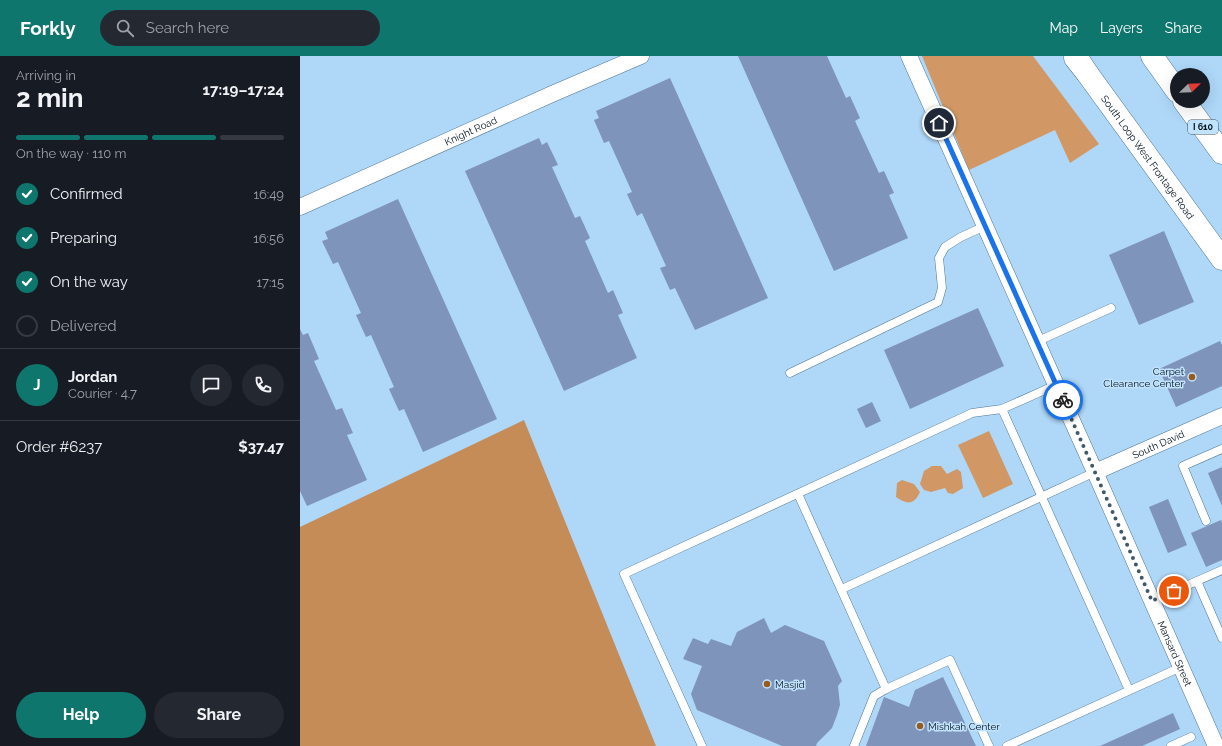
<!DOCTYPE html>
<html lang="en">
<head>
<meta charset="utf-8">
<style>
	:root { --surface:#171b24; --page:#242831; --text:#f1f3f6; --muted:#9ea1a6; --line:#363941; --accent:#0f766e }
	body { margin:0; font-family:Raleway,sans-serif; background:var(--page); color:var(--text); height:100vh; display:flex; flex-direction:column; font-size:15px; white-space:nowrap }
	* { box-sizing:border-box; margin:0 }
	p { font-size:13px; color:var(--muted) }
	.icon { flex:none; width:22px; height:22px; fill:none; stroke:currentColor; stroke-width:2; stroke-linecap:round; stroke-linejoin:round }
	.map { position:relative; flex:1; overflow:hidden }
	.sheet { display:flex; flex-direction:column; background:var(--surface); width:300px }
	.sheet>* { flex:none }
	.needle { width:26px; rotate:67deg }
	.controls { position:absolute; left:870px; top:12px; display:grid; gap:8px }
	.controls a { display:grid; place-items:center; width:40px; height:40px; border-radius:50%; background:var(--surface); box-shadow:0 4px 16px #0002; font-size:20px }
	.pin { position:absolute; display:grid; place-items:center; width:34px; height:34px; color:#fff; margin:-17px; border:2px solid #fff; border-radius:50%; box-shadow:0 1px 4px #0007 }
	.courier { position:absolute; display:grid; place-items:center; width:40px; height:40px; margin:-20px; border:3px solid #1a73e8; border-radius:50%; background:#fff; color:#222; box-shadow:0 1px 5px #0007 }
	.head em { font-style:normal; font-weight:700 }
	.head div { display:flex; flex-direction:column-reverse }
	.head { display:flex; align-items:center; justify-content:space-between; height:68px; padding:0 16px }
	h1 { font-size:26px; font-weight:700; line-height:30px }
	.bar { display:grid; grid-template-columns:repeat(4,1fr); gap:6px 4px; align-content:center; height:48px; padding:0 16px }
	.bar i { height:5px; border-radius:3px; background:var(--line) }
	.bar .on { background:var(--accent) }
	.bar p { grid-column:span 4 }
	.line { display:flex; align-items:center; gap:10px; padding:0 16px; border-top:1px solid var(--line) }
	.line div { flex:1 }
	.round { display:grid; place-items:center; flex:none; width:42px; height:42px; border-radius:21px; background:var(--page) }
	ol { padding:0 16px; list-style:none }
	li { display:flex; align-items:center; gap:12px; height:44px }
	li p { margin-inline-start:auto }
	li .icon { padding:4px; border-radius:50%; background:var(--accent); color:#fff; stroke-width:4 }
	li:last-child { color:var(--muted) }
	li i { width:22px; height:22px; border:2px solid var(--line); border-radius:50% }
	.action { display:flex; gap:8px; margin-top:auto; padding:8px 16px }
	.action a { flex:1; height:46px; border-radius:24px; background:var(--accent); color:#fff; font-size:16px; font-weight:700; line-height:46px; text-align:center }
	.action a+a { background:var(--page); color:var(--text) }
	header { display:flex; align-items:center; gap:24px; box-sizing:border-box; height:56px; padding:0 20px; background:var(--accent); color:#fff }
	header strong { font-size:19px }
	nav { display:flex; gap:22px; margin-inline-start:auto; font-size:14px }
	.search { width:280px; height:36px; background:var(--page); display:flex; align-items:center; gap:10px; box-sizing:border-box; padding:0 14px; border-radius:22px; color:var(--muted); font-size:15px }
	main { display:flex; flex:1; min-height:0 }
	.map>svg:first-child { display:block }
	.green { fill:#d19866 }
	.forest { fill:#c68c58 }
	.building { fill:#7e94ba }
	.lines { fill:none; stroke-linecap:round; stroke-linejoin:round }
	.service-casing { stroke:#507794; stroke-width:9 }
	.minor-casing { stroke:#507794; stroke-width:17 }
	.secondary-casing { stroke:#507794; stroke-width:23 }
	.motorway-casing { stroke:#507794; stroke-width:23 }
	.service { stroke:#fff; stroke-width:8 }
	.minor { stroke:#fff; stroke-width:16 }
	.secondary { stroke:#fff; stroke-width:22 }
	.motorway { stroke:#fff; stroke-width:22 }
	.done { stroke:#3f586a; stroke-width:4; stroke-dasharray:0 7.2 }
	.route { stroke:#1a73e8; stroke-width:5 }
	.poi-dot { fill:#975b1c; stroke:#c2e3fe; stroke-width:1.5 }
	.labels { text-anchor:middle; dominant-baseline:central; stroke-width:3; stroke-linejoin:round; paint-order:stroke }
	.shield { fill:#c2e3fe; stroke:#3d5161; stroke-width:1 }
	.shield-label { font-size:9px; font-weight:bold; fill:#04131e }
	.street-label { font-size:10px; fill:#04131e; stroke:#c2e3fe }
	.poi-label { font-size:10px; fill:#04131e; stroke:#c2e3fe; text-anchor:start }
</style>
</head>
<body>
<header>
<strong>Forkly</strong>
<div class="search"><svg class="icon" aria-label="search" viewBox="0 0 24 24"><circle cx="10" cy="10" r="6"/><path d="M15 15l6 6"/></svg>Search here</div>
<nav><a>Map</a><a>Layers</a><a>Share</a></nav>
</header>
<main>
<section class="sheet">
<div class="head"><div><h1>2 min</h1><p>Arriving in</p></div><em>17:19–17:24</em></div>
<div class="bar"><i class="on"></i><i class="on"></i><i class="on"></i><i></i><p>On the way · 110 m</p></div>
<ol>
<li><svg class="icon" aria-label="check" viewBox="0 0 24 24"><path d="M5 12l5 5 9-10"/></svg>Confirmed<p>16:49</p></li>
<li><svg class="icon" aria-label="check" viewBox="0 0 24 24"><path d="M5 12l5 5 9-10"/></svg>Preparing<p>16:56</p></li>
<li><svg class="icon" aria-label="check" viewBox="0 0 24 24"><path d="M5 12l5 5 9-10"/></svg>On the way<p>17:15</p></li>
<li><i></i>Delivered</li>
</ol>
<div class="line" style="height:72px"><b class="round" style="background:var(--accent);color:#fff">J</b><div><b>Jordan</b><p>Courier · 4.7</p></div><a class="round"><svg class="icon" aria-label="chat" viewBox="0 0 24 24"><path d="M4 5h16v11H9l-5 4z"/></svg></a><a class="round"><svg class="icon" aria-label="phone" viewBox="0 0 24 24"><path d="M5 4h4l2 5-3 2q2 4 5 5l2-3 5 2v4C11 20 4 13 5 4z"/></svg></a></div>
<div class="line" style="height:52px"><div>Order #6237</div><b>$37.47</b></div>
<div class="action"><a>Help</a><a>Share</a></div>
</section>
<div class="map">
<svg width="922" height="690" viewBox="0 0 922 690">
	<rect width="100%" height="100%" fill="#aed7f8"/>
	<g class="green">
		<path d="M622,0H733L799,88L770,107L755,74L669,114Z"/>
		<path d="M689,375L713,428L683,442L658,389Z"/>
		<path d="M632,410H641L647,418L657,413L661,416L663,432L653,438L648,437L645,432L631,436L624,434L620,428L624,415Z"/>
		<path d="M602,424L614,428L620,436C614,449 607,449 596,441L597,427Z"/>
	</g>
	<path class="forest" d="M224,364L356,690H0V471Z"/>
	<g class="building">
		<path d="M438,0H527L546,42L550,40L560,62L555,65L579,117L584,115L594,137L589,139L608,182L534,215Z"/>
		<path d="M370,22L468,242L395,274L375,232L370,234L360,212L366,210L342,157L337,160L327,138L332,136L309,85L304,87L294,64L299,62L296,55Z"/>
		<path d="M239,82L242,89L247,86L258,109L252,111L275,162L280,160L290,182L285,185L308,237L313,234L323,257L318,259L337,302L264,335L165,115Z"/>
		<path d="M98,143L197,363L123,396L104,353L99,355L89,333L94,331L71,279L66,281L56,259L61,257L38,206L33,208L22,185L28,183L25,176Z"/>
		<path d="M864,175L894,246L839,269L809,199Z"/>
		<path d="M678,252L704,310L610,353L584,294Z"/>
		<path d="M0,273L3,279L8,277L19,303L14,305L36,354L42,352L53,377L47,379L67,424L7,450L0,435Z"/>
		<path d="M920,285L922,289V330L876,351L859,313Z"/>
		<path d="M572,346L581,365L566,372L557,353Z"/>
		<path d="M922,411V450L908,417Z"/>
		<path d="M868,443L887,489L868,497L849,451Z"/>
		<path d="M921,464L922,467V504L906,511L891,477Z"/>
		<path d="M464,562L471,577L485,569L524,585L542,625L538,630L540,649L537,659L532,672L517,687L516,690H482L397,654L391,638L402,610L383,603L393,582L408,588L411,583L431,590L437,576Z"/>
		<path d="M643,621L676,690H566L584,641L609,651L615,634Z"/>
		<path d="M873,657L880,673L842,690H800Z"/>
	</g>
	<g class="lines">
		<g class="service-casing">
			<g id="service">
				<path d="M736,286L811,252"/>
				<path d="M490,317L638,246L642,232L639,202L645,191L661,181L685,170"/>
				<path d="M702,353L829,634"/>
				<path d="M498,438L586,633"/>
				<path d="M906,465L883,410L922,393"/>
				<path d="M897,525L922,582"/>
				<path d="M542,533L795,416"/>
				<path d="M852,545L922,514"/>
				<path d="M402,690L324,518L672,357L702,353L756,329"/>
				<path d="M554,690L574,640L586,633L650,604L689,690"/>
				<path d="M707,690L881,611"/>
				<path d="M871,690L891,681"/>
			</g>
		</g>
		<g class="minor-casing">
			<g id="minor">
				<path id="s1" d="M609,0L795,416L916,690"/>
				<path id="s2" d="M0,151L252,38L341,0"/>
				<path id="s3" d="M795,416L922,360"/>
			</g>
		</g>
		<g class="secondary-casing">
			<g id="secondary">
				<path id="s4" d="M775,2L787,17L922,203"/>
			</g>
		</g>
		<g class="motorway-casing">
			<g id="motorway">
				<path d="M776,0L787,17"/>
				<path d="M852,0L877,35"/>
				<path d="M884,45L922,97"/>
			</g>
		</g>
		<use href="#service" class="service"/>
		<use href="#minor" class="minor"/>
		<use href="#secondary" class="secondary"/>
		<use href="#motorway" class="motorway"/>
	</g>
	<g class="lines">
		<path class="done" d="M763,344L852,545L874,535"/>
		<path class="route" d="M639,67L763,344"/>
	</g>
	<g class="poi-dot">
		<circle cx="892" cy="321" r="4"/>
		<circle cx="467" cy="628" r="4"/>
		<circle cx="620" cy="670" r="4"/>
	</g>
	<g class="labels">
		<rect class="shield" x="888" y="64" width="30" height="14" rx="3"/>
		<g class="shield-label">
			<text x="903" y="71">I 610</text>
		</g>
		<g class="street-label">
			<text stroke="none"><textPath href="#s2" startOffset="187">Knight Road</textPath></text>
			<text stroke="none"><textPath href="#s4" startOffset="123">South Loop West Frontage Road</textPath></text>
			<text stroke="none"><textPath href="#s3" startOffset="69">South David</textPath></text>
			<text stroke="none"><textPath href="#s1" startOffset="654">Mansard Street</textPath></text>
		</g>
		<g class="poi-label">
			<text x="884" y="315" text-anchor="end">Carpet<tspan x="884" dy="12">Clearance Center</tspan></text>
			<text x="475" y="628">Masjid</text>
			<text x="628" y="670">Mishkah Center</text>
		</g>
	</g>
</svg>
<div class="controls">
<a><svg class="needle" viewBox="-14 -14 28 28"><path d="M0-13l5 13h-10z" fill="#e53935"/><path d="M0 13l5-13h-10z" fill="#9ea1a6"/></svg></a>
</div>
<div class="pin" style="left:874px;top:535px;background:#ea580c"><svg class="icon" aria-label="bag" viewBox="0 0 24 24"><path d="M5 8h14l-1 12H6zM9 8a3 3 0 0 1 6 0"/></svg></div>
<div class="pin" style="left:639px;top:67px;background:#1f2937"><svg class="icon" aria-label="home" viewBox="0 0 24 24"><path d="M3 11l9-7 9 7M6 9v11h12V9"/></svg></div>
<div class="courier" style="left:763px;top:344px"><svg class="icon" aria-label="bike" viewBox="0 0 24 24"><circle cx="6" cy="16" r="4"/><circle cx="18" cy="16" r="4"/><path d="M6 16l4-8h5l3 8M10 8l3 8H6M13 5h3"/></svg></div>
</div>
</main>
</body>
</html>
